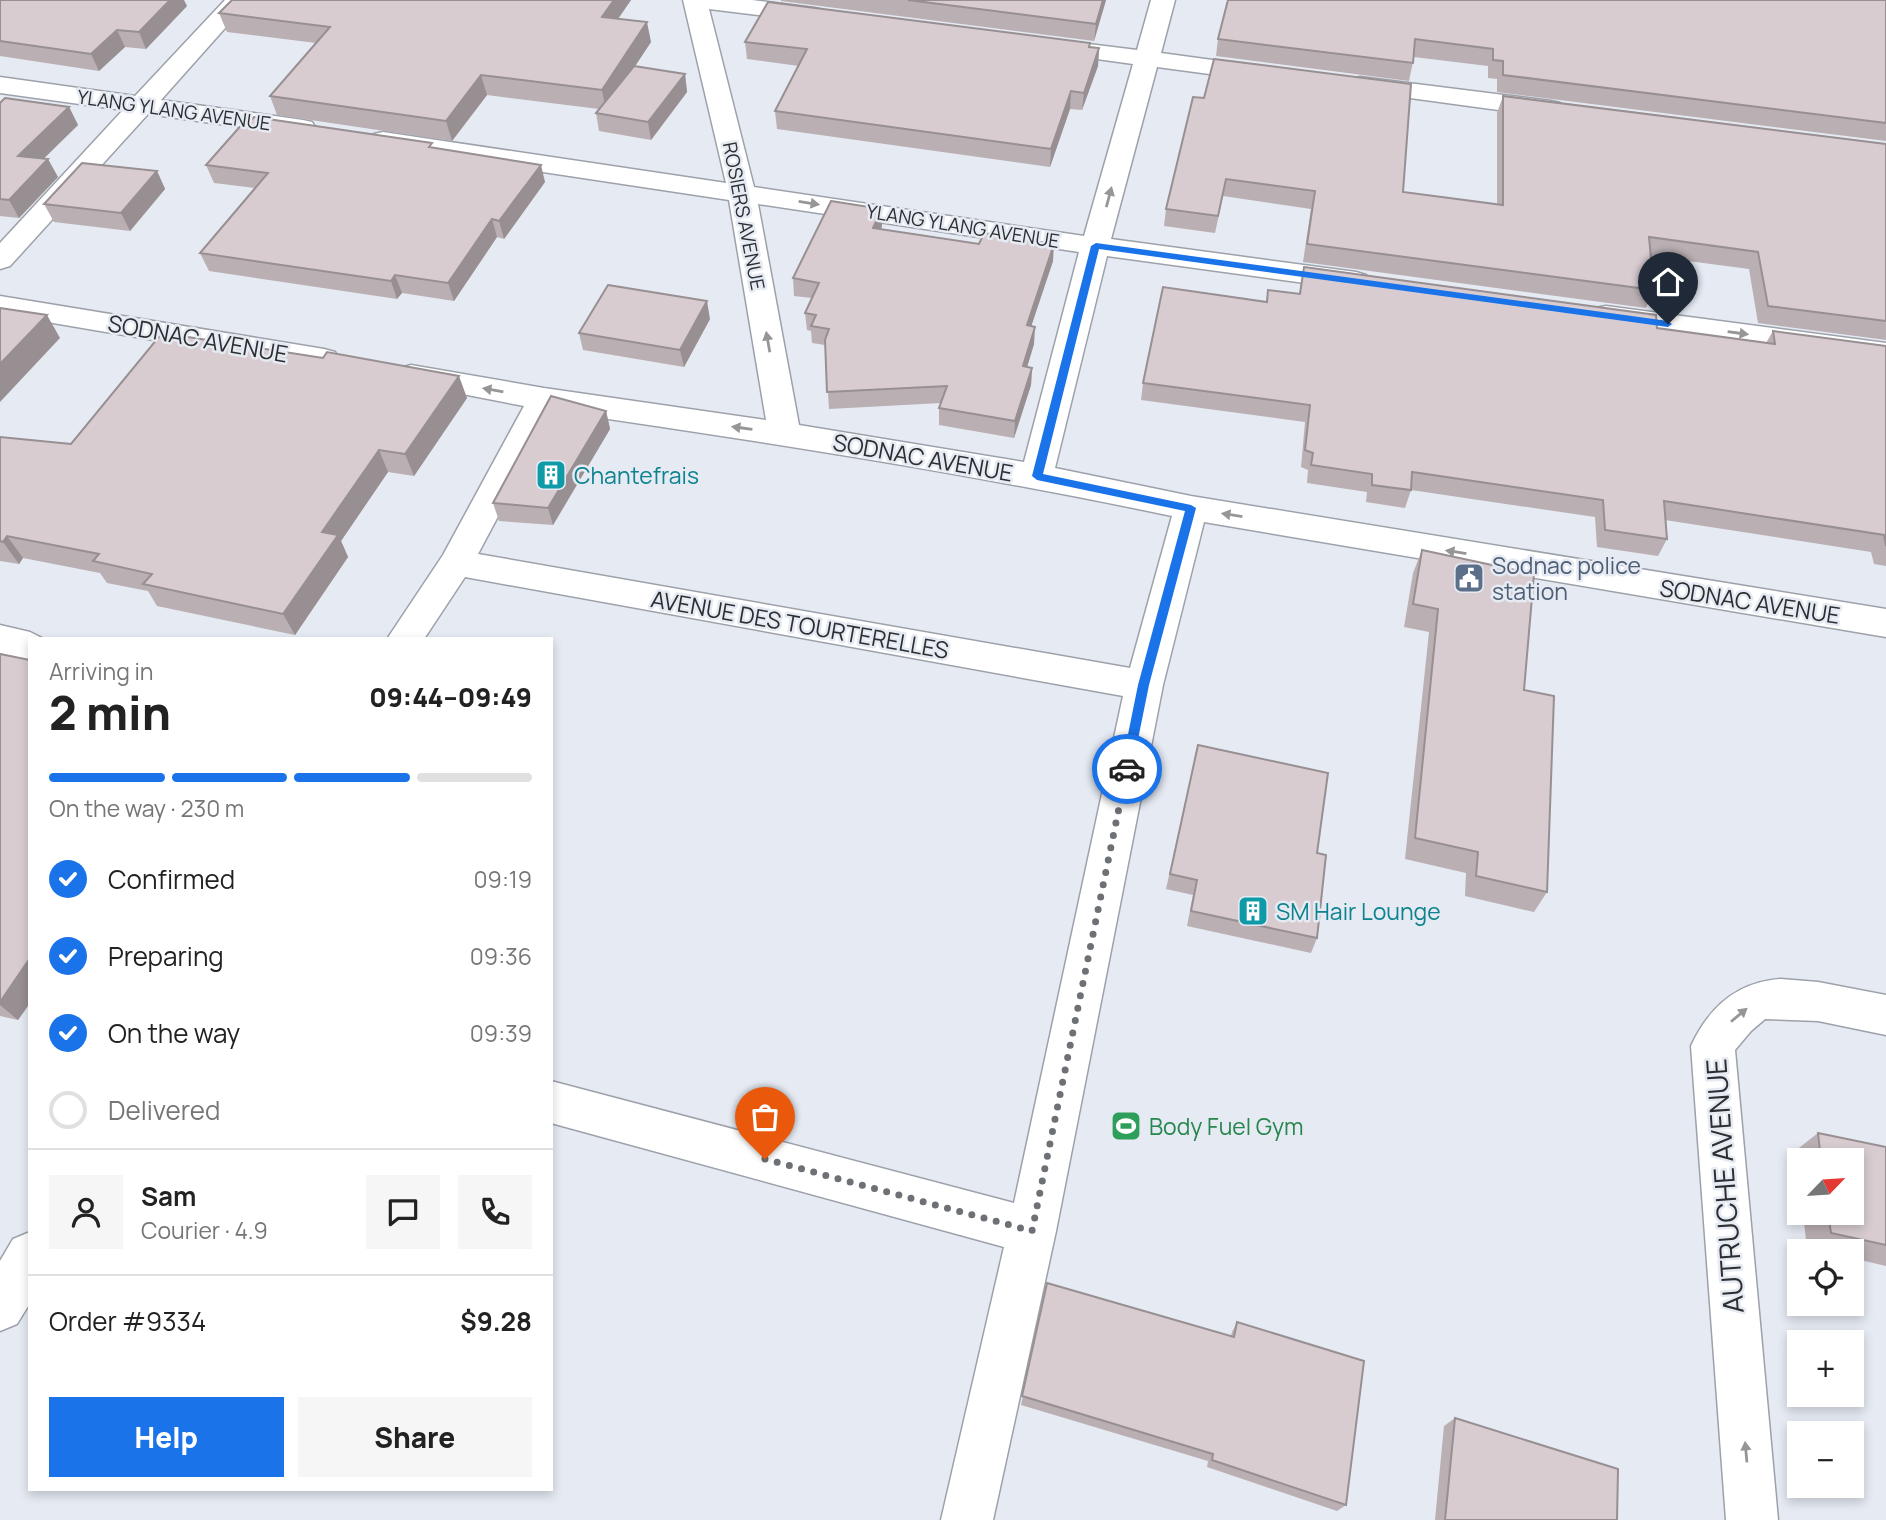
<!DOCTYPE html>
<html lang="en">
<head>
<meta charset="utf-8">
<style>
	:root { --surface:#fff; --page:#f6f6f6; --text:#222; --muted:#767676; --line:#e0e0e0; --accent:#1a73e8 }
	body { margin:0; font-family:Manrope,sans-serif; background:var(--page); color:var(--text); height:100vh; display:flex; flex-direction:column; font-size:26px; white-space:nowrap }
	* { box-sizing:border-box; margin:0 }
	p { font-size:23px; color:var(--muted) }
	.icon { flex:none; width:38px; height:38px; fill:none; stroke:currentColor; stroke-width:2; stroke-linecap:round; stroke-linejoin:round }
	.map { position:relative; flex:1; overflow:hidden }
	.drawer { position:absolute; left:28px; top:637px; width:525px; height:854px; display:flex; flex-direction:column; background:var(--surface); border-radius:0px; box-shadow:0 4px 10px #0003 }
	.drawer>* { flex:none }
	.needle { width:46px; rotate:65deg }
	.fabs { position:absolute; left:1787px; top:1148px; display:grid; gap:14px }
	.fabs a { display:grid; place-items:center; width:77px; height:77px; border-radius:0px; background:var(--surface); box-shadow:0 4px 10px #0003; font-size:35px }
	.pin { position:absolute; display:grid; place-items:center; width:60px; height:60px; color:#fff; margin:-72px -30px; border-radius:50% 50% 50% 0; rotate:-45deg; box-shadow:0 0 7px #0007 }
	.pin .icon { rotate:45deg }
	.courier { position:absolute; display:grid; place-items:center; width:70px; height:70px; margin:-35px; border:5px solid #1a73e8; border-radius:50%; background:#fff; color:#222; box-shadow:0 2px 9px #0007 }
	.head em { font-style:normal; font-weight:800 }
	.head div { display:flex; flex-direction:column-reverse }
	.head { display:flex; align-items:center; justify-content:space-between; height:119px; padding:0 21px }
	h1 { font-size:46px; font-weight:800; line-height:52px }
	.bar { display:grid; grid-template-columns:repeat(4,1fr); gap:10px 7px; align-content:center; height:84px; padding:0 21px }
	.bar i { height:9px; border-radius:5px; background:var(--line) }
	.bar .on { background:var(--accent) }
	.bar p { grid-column:span 4 }
	.line { display:flex; align-items:center; gap:18px; padding:0 21px; border-top:2px solid var(--line) }
	.line div { flex:1 }
	.round { display:grid; place-items:center; flex:none; width:74px; height:74px; border-radius:0px; background:var(--page) }
	ol { padding:0 21px; list-style:none }
	li { display:flex; align-items:center; gap:21px; height:77px }
	li p { margin-inline-start:auto }
	li .icon { padding:7px; border-radius:50%; background:var(--accent); color:#fff; stroke-width:4 }
	li:last-child { color:var(--muted) }
	li i { width:38px; height:38px; border:4px solid var(--line); border-radius:50% }
	.button { display:flex; gap:14px; margin-top:auto; padding:14px 21px }
	.button a { flex:1; height:80px; border-radius:0px; background:var(--accent); color:#fff; font-size:28px; font-weight:800; line-height:80px; text-align:center }
	.button a+a { background:var(--page); color:var(--text) }
	.map>svg:first-child { display:block }
	.lines { fill:none; stroke-linecap:round; stroke-linejoin:round }
	.street-casing { stroke:#9ca1aa; stroke-width:3 }
	.street { fill:#fff; fill-rule:evenodd }
	.wall { fill:#baafb3 }
	.shaded-wall { fill:#978f92 }
	.building { fill:#d8ccd0; stroke:#978f92; stroke-width:2 }
	.oneway { fill:#969698 }
	.route { fill:#1a73e8 }
	.done { stroke:#6d7075; stroke-width:7; stroke-dasharray:0 12.6 }
	.labels { text-anchor:middle; dominant-baseline:central; stroke-width:5; stroke-linejoin:round; paint-order:stroke }
	.far-street-label { font-size:19px; fill:#2c2e31; stroke:#e5eaf3 }
	.street-label { font-size:23px; fill:#2c2e31; stroke:#e5eaf3 }
	.culture-label { font-size:23px; fill:#0d838f; stroke:#e5eaf3; text-anchor:start }
	.service-label { font-size:23px; fill:#4e5e75; stroke:#e5eaf3; text-anchor:start }
	.leisure-label { font-size:23px; fill:#27864d; stroke:#e5eaf3; text-anchor:start }
	.near-street-label { font-size:28px; fill:#2c2e31; stroke:#e5eaf3 }
</style>
</head>
<body>
<div class="map">
<svg width="1886" height="1520" viewBox="0 0 1886 1520">
	<rect width="100%" height="100%" fill="#e5eaf3"/>
	<g class="lines">
		<g class="street-casing">
			<g id="street">
				<path d="M225,0H250L161,100L303,120L312,122L316,128L312,134L303,136L148,114L10,266L0,269V243L123,110L0,93V77L135,96Z"/>
				<path d="M683,0H752L814,8L823,10L826,15L823,20L814,22L709,9L754,187L1084,236L1133,64L1039,51L1036,46L1039,41L1048,39L1137,50L1151,0H1175L1161,53L1271,68L1275,73L1271,78L1262,81L1157,67L1111,239L1356,272L1366,275L1371,281L1366,287L1356,290L1107,256L1055,468L1191,496L1886,609V637L1204,522L1163,685L1056,1231L993,1520H941L1004,1247L551,1123V1081L1014,1203L1123,696L465,577L424,639H387L443,555L524,406L400,382L395,375L400,368L411,365L544,388L766,420L729,200L383,148L374,146L370,140L374,134L383,132L726,183ZM758,204L1079,252L1024,462L799,425ZM554,411C761,441 967,473 1172,516L1130,668L478,554Z"/>
				<path d="M1360,77L1551,101L1560,103L1564,109L1560,115L1551,117L1351,90L1347,85L1351,80Z"/>
				<path d="M0,296L324,349L335,352L339,359L335,366L324,369L0,314Z"/>
				<path d="M1606,306L1886,343V363L1595,322L1591,315L1595,308Z"/>
				<path d="M0,625L30,632L44,639H30V660L0,653Z"/>
				<path d="M1781,979L1818,982L1886,995V1035L1818,1021L1765,1019L1751,1031L1735,1050L1778,1520H1726L1691,1046C1709,1007 1737,982 1781,979Z"/>
				<path d="M30,1232V1303L17,1324L0,1331V1261L13,1239Z"/>
			</g>
		</g>
		<use href="#street" class="street"/>
	</g>
	<g class="wall">
		<path d="M0,0L187,6L146,49L125,47L99,71L0,56Z"/>
		<path d="M232,0H631L618,19L651,42L635,66L685,74L687,92L651,140L599,131L596,113L599,109L487,95L452,141L277,115L270,96L316,43L227,32L219,13Z"/>
		<path d="M781,0H1106L1094,41L781,1Z"/>
		<path d="M1886,0V141L1497,92V79L1488,78V66L1414,57L1409,81L1216,56L1218,39Z"/>
		<path d="M745,42L1089,47L1099,48L1098,66L1082,110L1070,109L1050,167L777,129L775,111L799,66L747,59Z"/>
		<path d="M1503,96L1886,144V340L1758,323L1749,269L1650,256L1654,290L1646,308L1303,262L1311,209L1223,196L1215,233L1164,226L1166,209L1193,97L1403,192L1497,204V113Z"/>
		<path d="M0,103L69,107L78,125L43,159L58,177L19,218L0,216Z"/>
		<path d="M433,147L545,182L504,239L497,237L454,301L402,293L397,299L209,271L200,253L255,188L214,183L206,165Z"/>
		<path d="M157,171L165,189L130,231L54,222L44,204Z"/>
		<path d="M882,226L881,229L1053,261L1031,326L1034,344L1027,367L1032,368L1031,385L1014,438L939,425V408L941,403L829,409L825,345L812,343L811,331L807,330L805,313L812,298L794,296L793,278Z"/>
		<path d="M1304,267L1657,328L1766,343L1773,331L1886,346V566L1874,564L1871,552L1665,520L1667,539L1658,556L1597,547L1595,517L1411,490L1405,508L1366,502L1367,492L1307,483L1308,470L1301,467L1305,422L1141,400L1143,383L1266,301L1268,290L1299,294Z"/>
		<path d="M710,319L684,367L583,350L579,333Z"/>
		<path d="M467,398L414,476L388,472L341,541L348,557L295,635L157,606L148,591L107,583L100,573L23,558L19,564L0,561V437L71,444Z"/>
		<path d="M606,411L610,429L553,525L499,521L493,503Z"/>
		<path d="M1422,550L1524,690L1547,892L1534,912L1465,896L1466,873L1405,859L1429,632L1404,627L1413,573Z"/>
		<path d="M0,654L30,660V1003L18,1020L0,1016Z"/>
		<path d="M1198,745L1317,938L1311,953L1187,926L1193,895L1166,889Z"/>
		<path d="M1818,1133L1886,1147V1266L1852,1258V1251H1819L1807,1249L1803,1213H1852V1160H1799V1182L1795,1151Z"/>
		<path d="M1047,1283L1231,1336L1232,1332L1237,1322L1346,1505L1337,1511L1207,1467L1208,1461L1021,1405Z"/>
		<path d="M1455,1418L1617,1520H1435L1444,1426Z"/>
	</g>
	<g class="shaded-wall">
		<path d="M170,0H184L187,6L146,49L139,32Z"/>
		<path d="M614,0H631L606,36L602,17Z"/>
		<path d="M1103,0H1106L1094,41L1096,24Z"/>
		<path d="M647,22L651,42L606,110L602,90Z"/>
		<path d="M117,30L125,47L99,71L91,54Z"/>
		<path d="M1099,48L1098,66L1082,110L1084,93Z"/>
		<path d="M685,74L687,92L651,140L648,122Z"/>
		<path d="M481,75L487,95L452,141L446,121Z"/>
		<path d="M1071,91L1070,109L1050,167L1051,149Z"/>
		<path d="M69,107L78,125L28,174L18,156Z"/>
		<path d="M48,159L58,177L19,218L9,200Z"/>
		<path d="M541,165L545,182L504,239L499,221Z"/>
		<path d="M157,171L165,189L130,231L121,213Z"/>
		<path d="M882,209V226L874,245L873,228Z"/>
		<path d="M492,219L497,237L454,301L448,283Z"/>
		<path d="M1054,244L1053,261L1026,342L1027,325Z"/>
		<path d="M395,275L402,293L397,299L391,281Z"/>
		<path d="M707,301L710,319L684,367L680,350Z"/>
		<path d="M47,315L60,338L0,402V364Z"/>
		<path d="M1035,327L1034,344L1022,384L1023,366Z"/>
		<path d="M1032,368L1031,385L1014,438L1015,421Z"/>
		<path d="M459,376L467,398L414,476L405,454Z"/>
		<path d="M606,411L610,429L553,525L548,508Z"/>
		<path d="M379,450L388,472L341,541L348,557L295,635L283,614L322,532Z"/>
		<path d="M7,536L23,558L19,564L3,542Z"/>
		<path d="M30,958V1003L18,1020L0,1005V1002Z"/>
	</g>
	<g class="building">
		<path d="M0,0H170L139,32L117,30L91,54L0,41Z"/>
		<path d="M232,0H614L602,17L647,22L602,90L481,75L446,121L270,96L330,27L219,13Z"/>
		<path d="M908,0H1103L1096,24Z"/>
		<path d="M1228,0H1886V123L1503,75V61L1493,60V49L1415,39L1413,63L1218,39Z"/>
		<path d="M768,2L1090,43L1089,47L1099,48L1084,93L1071,91L1051,149L775,111L807,49L745,42Z"/>
		<path d="M1214,59L1411,84L1403,192L1503,205V96L1886,144V321L1768,306L1758,252L1649,237L1654,290L1307,244L1315,191L1226,179L1218,216L1166,209L1193,97L1204,98Z"/>
		<path d="M634,66L685,74L648,122L596,113Z"/>
		<path d="M5,98L69,107L18,156L48,159L9,200L0,199V103Z"/>
		<path d="M254,117L432,143L429,147L541,165L499,221L492,219L448,283L395,275L391,281L200,253L268,173L206,165L244,122H249Z"/>
		<path d="M82,163L157,171L121,213L44,204Z"/>
		<path d="M831,201L882,209L873,228L979,244L984,233L1054,244L1027,325L1035,327L1023,366L1032,368L1015,421L939,408L947,386L827,392L825,340L829,329L811,326L816,315L805,313L819,283L793,278Z"/>
		<path d="M1304,267L1656,315L1657,328L1775,344L1773,331L1886,346V546L1884,535L1664,501L1667,539L1605,530L1603,500L1412,472L1411,490L1372,485V474L1311,465L1313,453L1305,450L1310,405L1143,383L1163,287L1267,302L1268,290L1300,294Z"/>
		<path d="M608,285L707,301L680,350L579,333Z"/>
		<path d="M0,308L47,315L0,364Z"/>
		<path d="M162,333L323,358L327,352L459,376L405,454L379,450L322,532L338,535L283,614L143,584L152,574L93,561L99,554L7,536L3,542L0,541V437L71,444Z"/>
		<path d="M551,396L606,411L548,508L493,503Z"/>
		<path d="M1422,550L1534,574L1524,690L1554,696L1547,892L1476,876L1478,852L1415,838L1438,609L1413,604Z"/>
		<path d="M0,654L30,660V958L0,1002Z"/>
		<path d="M1198,745L1328,773L1317,853L1326,855L1317,938L1191,911L1197,880L1170,874Z"/>
		<path d="M1818,1133L1886,1147V1245L1831,1233L1828,1213H1852V1160H1821Z"/>
		<path d="M1047,1283L1234,1337L1237,1322L1364,1361L1346,1505L1212,1460L1213,1454L1022,1396Z"/>
		<path d="M1455,1418L1618,1469L1617,1520H1445Z"/>
	</g>
	<defs><path id="oneway-solid" d="M-6-.8H1V-3.2L6.5 0L1 3.2V.8H-6Z" transform="scale(1.75)"/></defs>
	<g class="oneway">
		<use href="#oneway-solid" transform="translate(1109 197) rotate(-75)"/>
		<use href="#oneway-solid" transform="translate(809 203) rotate(9)"/>
		<use href="#oneway-solid" transform="translate(1738 333) rotate(8)"/>
		<use href="#oneway-solid" transform="translate(768 342) rotate(-100)"/>
		<use href="#oneway-solid" transform="translate(493 390) rotate(-170)"/>
		<use href="#oneway-solid" transform="translate(742 428) rotate(-172)"/>
		<use href="#oneway-solid" transform="translate(1232 515) rotate(-171)"/>
		<use href="#oneway-solid" transform="translate(1456 552) rotate(-171)"/>
		<use href="#oneway-solid" transform="translate(1739 1015) rotate(-40)"/>
		<use href="#oneway-solid" transform="translate(1746 1452) rotate(-95)"/>
	</g>
	<path class="route" d="M1096,243L1668,321L1672,324L1668,327L1099,249L1043,474L1191,505L1196,508L1149,685L1132,769L1127,774L1121,769L1138,685L1185,511L1037,480L1032,476L1091,246Z"/>
	<g class="lines">
		<path class="done" d="M765,1159L1032,1231L1127,769"/>
	</g>
	<defs>
		<g id="building-square" transform="scale(1.575)"><rect x="-9" y="-9" width="18" height="18" rx="4" fill="#0f9aa8" stroke="#e5eaf3"/><path d="M-4-6H4V6H1V3H-1V6H-4ZM-2.5-4.3h1.7v1.8h-1.7ZM.8-4.3h1.7v1.8H.8ZM-2.5-1h1.7V.8h-1.7ZM.8-1h1.7V.8H.8Z" fill="#fff"/></g>
		<g id="civic-square" transform="scale(1.575)"><rect x="-9" y="-9" width="18" height="18" rx="4" fill="#5c6f8a" stroke="#e5eaf3"/><path d="M-.6-6.5H3V-4.5H.6V-3L4-1V1h2V6H-6V1h2V-1L-.6-3ZM-1.2 2.5V6h2.4V2.5Z" fill="#fff"/></g>
		<g id="stadium-square" transform="scale(1.575)"><rect x="-9" y="-9" width="18" height="18" rx="4" fill="#2e9e5b" stroke="#e5eaf3"/><path d="M0-5a6.5 5 0 1 0 0 10a6.5 5 0 1 0 0-10ZM-3.5-1.8h7v3.6h-7Z" fill="#fff"/></g>
	</defs>
	<g fill-rule="evenodd">
		<use href="#building-square" x="551" y="475"/>
		<use href="#civic-square" x="1469" y="578"/>
		<use href="#building-square" x="1253" y="911"/>
		<use href="#stadium-square" x="1126" y="1126"/>
	</g>
	<g class="labels">
		<g class="far-street-label">
			<text transform="translate(174 110) rotate(8)">YLANG YLANG AVENUE</text>
			<text transform="translate(744 216) rotate(79)">ROSIERS AVENUE</text>
			<text transform="translate(963 226) rotate(9)">YLANG YLANG AVENUE</text>
		</g>
		<g class="street-label">
			<text transform="translate(198 338) rotate(10)">SODNAC AVENUE</text>
			<text transform="translate(923 457) rotate(10)">SODNAC AVENUE</text>
			<text transform="translate(1750 601) rotate(9)">SODNAC AVENUE</text>
			<text transform="translate(800 624) rotate(10)">AVENUE DES TOURTERELLES</text>
		</g>
		<g class="culture-label">
			<text x="574" y="475">Chantefrais</text>
			<text x="1276" y="911">SM Hair Lounge</text>
		</g>
		<g class="service-label">
			<text x="1492" y="565">Sodnac police<tspan x="1492" dy="26">station</tspan></text>
		</g>
		<g class="leisure-label">
			<text x="1149" y="1126">Body Fuel Gym</text>
		</g>
		<g class="near-street-label">
			<text transform="translate(1724 1186) rotate(-94)">AUTRUCHE AVENUE</text>
		</g>
	</g>
</svg>
<div class="fabs">
<a><svg class="needle" viewBox="-14 -14 28 28"><path d="M0-13l5 13h-10z" fill="#e53935"/><path d="M0 13l5-13h-10z" fill="#767676"/></svg></a>
<a><svg class="icon" aria-label="locate" viewBox="0 0 24 24"><circle cx="12" cy="12" r="6"/><path d="M12 2v4M12 18v4M2 12h4M18 12h4"/></svg></a>
<a>+</a>
<a>−</a>
</div>
<div class="pin" style="left:765px;top:1159px;background:#ea580c"><svg class="icon" aria-label="bag" viewBox="0 0 24 24"><path d="M5 8h14l-1 12H6zM9 8a3 3 0 0 1 6 0"/></svg></div>
<div class="pin" style="left:1668px;top:324px;background:#1f2937"><svg class="icon" aria-label="home" viewBox="0 0 24 24"><path d="M3 11l9-7 9 7M6 9v11h12V9"/></svg></div>
<div class="courier" style="left:1127px;top:769px"><svg class="icon" aria-label="car" viewBox="0 0 24 24"><path d="M5 17H2v-5l4-1 3-4h7l3 4 3 1v5h-3M9 17h6M6 11h13"/><circle cx="7" cy="17" r="2"/><circle cx="17" cy="17" r="2"/></svg></div>
<section class="drawer">
<div class="head"><div><h1>2 min</h1><p>Arriving in</p></div><em>09:44–09:49</em></div>
<div class="bar"><i class="on"></i><i class="on"></i><i class="on"></i><i></i><p>On the way · 230 m</p></div>
<ol>
<li><svg class="icon" aria-label="check" viewBox="0 0 24 24"><path d="M5 12l5 5 9-10"/></svg>Confirmed<p>09:19</p></li>
<li><svg class="icon" aria-label="check" viewBox="0 0 24 24"><path d="M5 12l5 5 9-10"/></svg>Preparing<p>09:36</p></li>
<li><svg class="icon" aria-label="check" viewBox="0 0 24 24"><path d="M5 12l5 5 9-10"/></svg>On the way<p>09:39</p></li>
<li><i></i>Delivered</li>
</ol>
<div class="line" style="height:126px"><a class="round"><svg class="icon" aria-label="person" viewBox="0 0 24 24"><circle cx="12" cy="8" r="4"/><path d="M4 21q1-7 8-7t8 7"/></svg></a><div><b>Sam</b><p>Courier · 4.9</p></div><a class="round"><svg class="icon" aria-label="chat" viewBox="0 0 24 24"><path d="M4 5h16v11H9l-5 4z"/></svg></a><a class="round"><svg class="icon" aria-label="phone" viewBox="0 0 24 24"><path d="M5 4h4l2 5-3 2q2 4 5 5l2-3 5 2v4C11 20 4 13 5 4z"/></svg></a></div>
<div class="line" style="height:91px"><div>Order #9334</div><b>$9.28</b></div>
<div class="button"><a>Help</a><a>Share</a></div>
</section>
</div>
</body>
</html>
